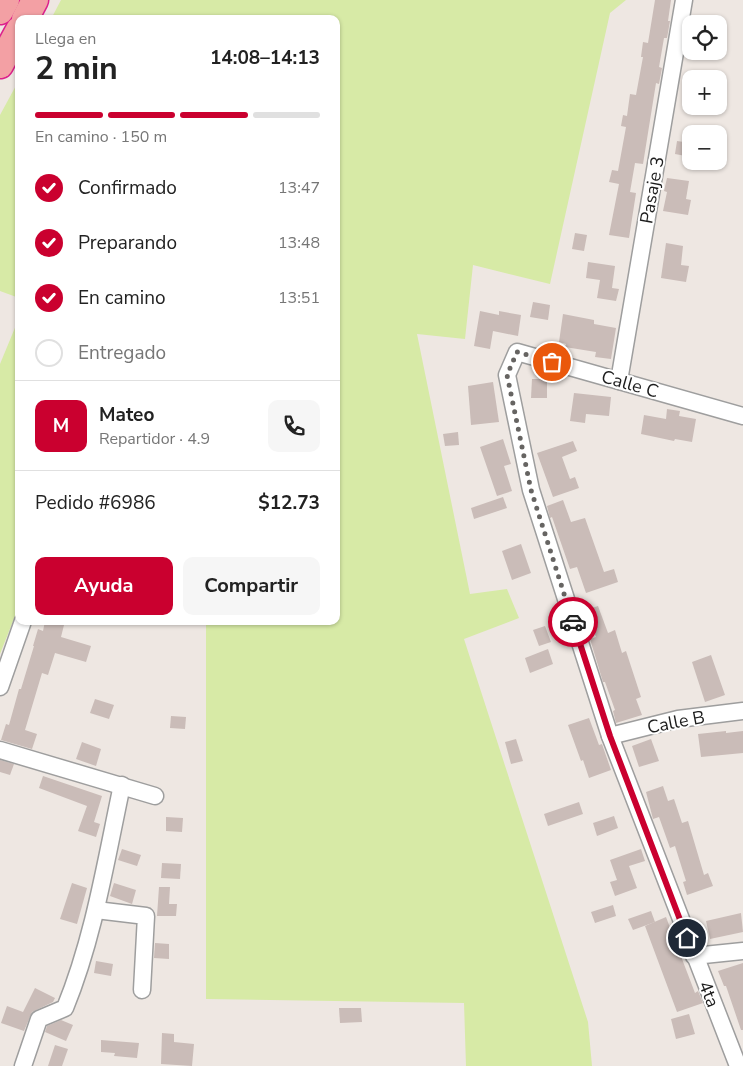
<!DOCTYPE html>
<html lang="es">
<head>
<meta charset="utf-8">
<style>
	:root { --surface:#fff; --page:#f6f6f6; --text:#222; --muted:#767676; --line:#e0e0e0; --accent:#ca002f }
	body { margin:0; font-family:"Nunito Sans",sans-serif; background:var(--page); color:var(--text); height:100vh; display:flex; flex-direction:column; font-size:19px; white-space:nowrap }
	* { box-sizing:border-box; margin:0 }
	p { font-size:16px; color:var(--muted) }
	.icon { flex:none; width:28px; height:28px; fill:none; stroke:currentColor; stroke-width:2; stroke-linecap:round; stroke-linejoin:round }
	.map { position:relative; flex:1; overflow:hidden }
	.drawer { position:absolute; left:15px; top:15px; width:325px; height:610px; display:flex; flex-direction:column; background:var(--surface); border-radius:10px; box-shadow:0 1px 4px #0004 }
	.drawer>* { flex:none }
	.tools { position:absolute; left:682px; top:15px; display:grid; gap:10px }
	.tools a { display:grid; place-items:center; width:45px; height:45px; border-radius:10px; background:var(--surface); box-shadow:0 1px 4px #0004; font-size:25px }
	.pin { position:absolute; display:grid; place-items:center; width:42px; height:42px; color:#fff; margin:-21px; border:2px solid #fff; border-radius:50%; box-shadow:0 1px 5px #0007 }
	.courier { position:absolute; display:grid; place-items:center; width:50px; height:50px; margin:-25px; border:4px solid #ca002f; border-radius:50%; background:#fff; color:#222; box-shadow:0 1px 6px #0007 }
	.summary em { font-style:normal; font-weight:700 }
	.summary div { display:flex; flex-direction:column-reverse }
	.summary { display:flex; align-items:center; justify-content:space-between; height:85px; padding:0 20px }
	h1 { font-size:32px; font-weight:700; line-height:38px }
	.bar { display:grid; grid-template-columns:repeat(4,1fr); gap:8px 5px; align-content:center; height:60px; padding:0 20px }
	.bar i { height:6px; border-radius:4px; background:var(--line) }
	.bar .active { background:var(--accent) }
	.bar p { grid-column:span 4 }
	.line { display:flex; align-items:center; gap:12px; padding:0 20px; border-top:1px solid var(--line) }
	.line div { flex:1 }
	.round { display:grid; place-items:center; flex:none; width:52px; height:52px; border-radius:10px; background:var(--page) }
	ol { padding:0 20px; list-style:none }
	li { display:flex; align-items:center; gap:15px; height:55px }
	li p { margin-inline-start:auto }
	li .icon { padding:5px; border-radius:50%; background:var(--accent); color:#fff; stroke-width:4 }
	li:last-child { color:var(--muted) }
	li i { width:28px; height:28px; border:2px solid var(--line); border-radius:50% }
	.primary-button { display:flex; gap:10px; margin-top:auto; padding:10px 20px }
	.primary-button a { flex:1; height:58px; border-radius:10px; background:var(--accent); color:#fff; font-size:20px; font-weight:700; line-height:58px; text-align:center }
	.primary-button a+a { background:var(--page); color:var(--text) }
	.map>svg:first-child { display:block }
	.grass { fill:#d7eaa6 }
	.building { fill:#cabcb8 }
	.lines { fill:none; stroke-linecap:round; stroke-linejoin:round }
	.minor-casing { stroke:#9e9e9e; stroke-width:19 }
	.trunk-casing { stroke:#dc208c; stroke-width:29 }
	.minor { stroke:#fff; stroke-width:16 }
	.trunk { stroke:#f3a0a4; stroke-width:26 }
	.done { stroke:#666462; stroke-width:5; stroke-dasharray:0 9 }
	.route { stroke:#ca002f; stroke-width:6 }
	.labels { text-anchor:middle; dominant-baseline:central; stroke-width:4; stroke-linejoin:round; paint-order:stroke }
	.street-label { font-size:18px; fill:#1d1d1d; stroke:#fff }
</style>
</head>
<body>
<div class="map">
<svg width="743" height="1066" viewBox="0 0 743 1066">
	<rect width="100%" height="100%" fill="#eee7e2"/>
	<g class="grass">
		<path d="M61,0H626L610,13L550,284L473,265L465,339L417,334L470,594L507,589L519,618L464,639L588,1022L592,1066H466L464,1003L206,999V621H336V19H51Z"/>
		<path d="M19,80V298L0,291V115Z"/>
		<path d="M19,318V606L0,654V364Z"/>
	</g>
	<g class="building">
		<path d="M655,0H671L668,21H670L667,38H664L659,67L662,68L659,84L656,83L643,164L635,163L630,192L636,193L629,238L609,235L619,184L609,182L612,170L618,171L626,127L621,126L623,115L627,116L630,94L636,95L643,57H641L643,42L648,43Z"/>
		<path d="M677,141L691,143V157L675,154Z"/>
		<path d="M667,178L689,181L686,199L691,200L688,215L663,211L667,192L664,191Z"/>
		<path d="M575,233L587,235L584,251L572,249Z"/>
		<path d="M666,243L683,246L681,265L689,266L686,282L661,278Z"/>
		<path d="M588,262L615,266L612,288L619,289L616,301L597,298L600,280L586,278Z"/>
		<path d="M533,302L550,305L548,320L530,317Z"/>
		<path d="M480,311L499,315V311L521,315L518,336L493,331L490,349L474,346Z"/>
		<path d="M563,314L594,320V324L616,328L611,359L595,357L596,352L565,347L566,344L559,342Z"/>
		<path d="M532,379H547V398H531Z"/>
		<path d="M493,382L499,422L471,425L468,386Z"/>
		<path d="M574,393L611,397L609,416L586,414L585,423L570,421Z"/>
		<path d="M667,409L680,411L679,416L696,419L692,442L675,439L674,441L641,434L644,415L666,419Z"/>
		<path d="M458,432L459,445L445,446L443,434Z"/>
		<path d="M503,439L511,464L504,466L512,491L497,496L480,447Z"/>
		<path d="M573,441L577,451L562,457L570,479L575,477L579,488L553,497L537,453Z"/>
		<path d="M503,497L507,508L474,519L471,508Z"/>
		<path d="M563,500L571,522L585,518L604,572L614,569L618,582L586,593L577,567L570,569L552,517L550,518L547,506Z"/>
		<path d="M521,544L531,573L512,580L502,551Z"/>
		<path d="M598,606L608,633L615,630L622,653L626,651L641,697L636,699L642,715L616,723L613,711L615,710L605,682H603L590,639L596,637L586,610Z"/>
		<path d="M45,621H65L61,637L91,646L86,662L55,653L48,675L42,673L25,730L37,734L32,749L1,740L6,724L9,725L19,689H21L34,646H33L38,629L43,631Z"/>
		<path d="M545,626L551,642L539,646L533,630Z"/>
		<path d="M548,649L553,664L530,673L525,658Z"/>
		<path d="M711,655L725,695L705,702L692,662Z"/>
		<path d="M95,699L114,705L109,719L90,713Z"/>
		<path d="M171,716L186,717L185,729L170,728Z"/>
		<path d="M589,718L599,745L602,744L611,770L589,778L583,760L581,761L568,725Z"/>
		<path d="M726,731V733L743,731V753L701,757L698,734Z"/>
		<path d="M516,739L523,761L511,764L505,742Z"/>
		<path d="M651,739L659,761L639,767L632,746Z"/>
		<path d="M82,742L101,749L96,766L76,759Z"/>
		<path d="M0,760L14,764L10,775L0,772Z"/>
		<path d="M43,776L102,796L94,822L100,824L96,837L78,831L87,806L39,788Z"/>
		<path d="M663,786L668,801L674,799L682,823L688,821L704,875L708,873L713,886L687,895L683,882L686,881L675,846L670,848L659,817L653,819L646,792Z"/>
		<path d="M579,802L583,814L548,826L544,814Z"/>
		<path d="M614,816L618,828L597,836L593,823Z"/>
		<path d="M166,817L183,818L182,832L166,831Z"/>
		<path d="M122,849L141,855L137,866L118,860Z"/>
		<path d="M641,849L645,861L629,866L637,888L615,896L610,882L617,880L610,860Z"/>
		<path d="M162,863L181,864L180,879L161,878Z"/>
		<path d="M72,883L87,888L77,924L60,919Z"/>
		<path d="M114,883L136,890L132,904L110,896Z"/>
		<path d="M159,887H170L169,904H177L176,916H157Z"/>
		<path d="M613,905L616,916L595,923L591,912Z"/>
		<path d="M651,911L655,922L633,930L628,919Z"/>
		<path d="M741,913L743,932L710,939L706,921Z"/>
		<path d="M666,917L695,993L698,991L703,1003L677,1012L645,926Z"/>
		<path d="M155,943L169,944V959L154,958Z"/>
		<path d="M96,961L113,964L111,976L94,973Z"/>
		<path d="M743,963V1030H741L726,986H724L718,971Z"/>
		<path d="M35,988L55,998L53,1002L32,1012L24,1031L1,1023L7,1006L23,1012Z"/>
		<path d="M339,1008H361L362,1022L340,1023Z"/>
		<path d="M689,1014L695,1034L676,1039L671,1019Z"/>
		<path d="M61,1020L73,1025L66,1041L45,1032L47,1026Z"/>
		<path d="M162,1033L174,1034V1042L194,1044L192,1066L161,1064Z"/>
		<path d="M101,1040L139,1043L137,1058L114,1056L115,1053L101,1052Z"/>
		<path d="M55,1045L68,1049L62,1066H48Z"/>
	</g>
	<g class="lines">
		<g class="minor-casing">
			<g id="minor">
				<path d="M619,381L684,0"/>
				<path d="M0,687L23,621"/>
				<path d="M610,736L678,719L743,711"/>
				<path d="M0,750L155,796"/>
				<path d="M96,910L146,916L142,990"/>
				<path d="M694,956L743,951"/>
				<path d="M23,1066L39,1019L65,1008C94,937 106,860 122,785"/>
				<path d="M738,1066L610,736L531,490L507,375L517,352L743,416"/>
			</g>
		</g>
		<g class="trunk-casing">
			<g id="trunk">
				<path d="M0,11L6,0"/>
				<path d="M25,19L35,0"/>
				<path d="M0,65L19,30"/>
			</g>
		</g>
		<use href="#minor" class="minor"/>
		<use href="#trunk" class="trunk"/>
	</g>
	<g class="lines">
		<path class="done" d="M552,362L517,352L507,375L531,490L573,622"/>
		<path class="route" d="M573,622L610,736L687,938"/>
	</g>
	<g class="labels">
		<g class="street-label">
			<text transform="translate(652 190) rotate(-80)">Pasaje 3</text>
			<text transform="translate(630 384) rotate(16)">Calle C</text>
			<text transform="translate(676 722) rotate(-11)">Calle B</text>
			<text transform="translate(709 994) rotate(68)">4ta</text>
		</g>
	</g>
</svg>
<div class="tools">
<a><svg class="icon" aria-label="locate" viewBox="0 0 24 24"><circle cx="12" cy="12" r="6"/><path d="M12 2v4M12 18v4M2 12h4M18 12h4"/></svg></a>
<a>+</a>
<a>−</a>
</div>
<div class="pin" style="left:552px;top:362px;background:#ea580c"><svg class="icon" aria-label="bag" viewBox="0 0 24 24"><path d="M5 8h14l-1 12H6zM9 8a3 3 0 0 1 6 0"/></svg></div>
<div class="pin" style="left:687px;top:938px;background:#1f2937"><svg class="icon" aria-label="home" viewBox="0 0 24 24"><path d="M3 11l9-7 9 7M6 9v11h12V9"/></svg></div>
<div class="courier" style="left:573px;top:622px"><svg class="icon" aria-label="car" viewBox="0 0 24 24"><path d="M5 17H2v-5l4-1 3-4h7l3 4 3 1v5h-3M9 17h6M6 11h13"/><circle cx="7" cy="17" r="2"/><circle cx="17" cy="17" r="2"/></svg></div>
<section class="drawer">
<div class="summary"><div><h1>2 min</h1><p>Llega en</p></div><em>14:08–14:13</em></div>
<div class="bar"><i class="active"></i><i class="active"></i><i class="active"></i><i></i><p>En camino · 150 m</p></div>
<ol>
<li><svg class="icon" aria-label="check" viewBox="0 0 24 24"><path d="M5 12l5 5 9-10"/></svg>Confirmado<p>13:47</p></li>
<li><svg class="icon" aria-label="check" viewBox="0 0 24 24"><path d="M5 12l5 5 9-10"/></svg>Preparando<p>13:48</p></li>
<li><svg class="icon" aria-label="check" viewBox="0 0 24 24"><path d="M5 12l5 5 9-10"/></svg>En camino<p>13:51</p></li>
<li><i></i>Entregado</li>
</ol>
<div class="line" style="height:90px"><b class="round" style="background:var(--accent);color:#fff">M</b><div><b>Mateo</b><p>Repartidor · 4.9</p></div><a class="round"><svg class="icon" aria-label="phone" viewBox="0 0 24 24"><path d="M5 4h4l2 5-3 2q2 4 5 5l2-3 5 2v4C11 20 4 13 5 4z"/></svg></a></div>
<div class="line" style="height:65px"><div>Pedido #6986</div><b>$12.73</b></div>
<div class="primary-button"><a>Ayuda</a><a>Compartir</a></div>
</section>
</div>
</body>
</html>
